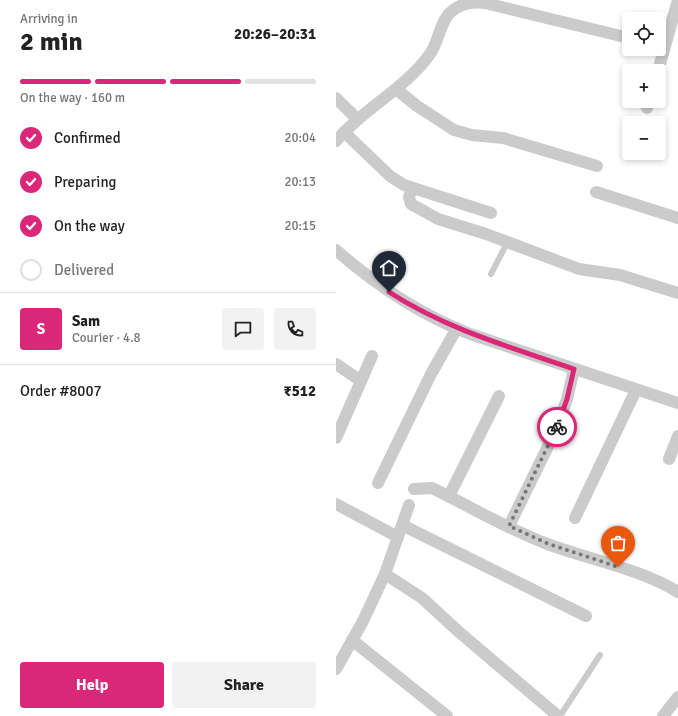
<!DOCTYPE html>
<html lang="en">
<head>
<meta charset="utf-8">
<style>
	:root { --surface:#fff; --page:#f2f2f2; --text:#222; --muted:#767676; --line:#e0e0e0; --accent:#db2777 }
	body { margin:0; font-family:Signika,sans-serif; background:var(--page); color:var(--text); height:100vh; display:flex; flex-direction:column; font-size:15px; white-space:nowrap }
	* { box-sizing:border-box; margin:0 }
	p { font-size:13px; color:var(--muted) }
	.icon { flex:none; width:22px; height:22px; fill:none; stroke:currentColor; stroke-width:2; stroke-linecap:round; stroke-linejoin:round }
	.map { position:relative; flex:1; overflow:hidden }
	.side { display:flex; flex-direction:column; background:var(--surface); width:336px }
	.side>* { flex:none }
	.buttons { position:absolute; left:286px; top:12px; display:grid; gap:8px }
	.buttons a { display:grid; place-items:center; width:44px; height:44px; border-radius:4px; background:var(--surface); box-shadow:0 2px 6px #0003; font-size:20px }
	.pin { position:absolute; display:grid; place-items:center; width:34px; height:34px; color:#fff; margin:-41px -17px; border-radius:50% 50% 50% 0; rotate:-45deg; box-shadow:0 0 4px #0007 }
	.pin .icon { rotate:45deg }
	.courier { position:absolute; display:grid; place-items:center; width:40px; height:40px; margin:-20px; border:3px solid #db2777; border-radius:50%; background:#fff; color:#222; box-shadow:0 1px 5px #0007 }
	.summary em { font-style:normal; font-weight:800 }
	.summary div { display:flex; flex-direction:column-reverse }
	.summary { display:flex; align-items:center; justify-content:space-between; height:68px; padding:0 20px }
	h1 { font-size:26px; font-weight:800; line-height:30px }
	.bar { display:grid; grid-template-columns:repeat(4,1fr); gap:6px 4px; align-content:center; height:48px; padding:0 20px }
	.bar i { height:5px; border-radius:3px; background:var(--line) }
	.bar .on { background:var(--accent) }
	.bar p { grid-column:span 4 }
	.line { display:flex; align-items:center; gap:10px; padding:0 20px; border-top:1px solid var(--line) }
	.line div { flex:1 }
	.round { display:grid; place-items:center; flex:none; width:42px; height:42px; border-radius:4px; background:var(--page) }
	ol { padding:0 20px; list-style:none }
	li { display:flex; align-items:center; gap:12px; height:44px }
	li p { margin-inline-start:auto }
	li .icon { padding:4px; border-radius:50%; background:var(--accent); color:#fff; stroke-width:4 }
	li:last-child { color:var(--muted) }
	li i { width:22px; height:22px; border:2px solid var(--line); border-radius:50% }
	.button { display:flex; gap:8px; margin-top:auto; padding:8px 20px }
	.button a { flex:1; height:46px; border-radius:4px; background:var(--accent); color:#fff; font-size:16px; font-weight:800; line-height:46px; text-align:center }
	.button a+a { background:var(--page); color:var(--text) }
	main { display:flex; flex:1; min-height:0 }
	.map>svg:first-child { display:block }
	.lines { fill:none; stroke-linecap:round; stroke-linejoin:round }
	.lane { stroke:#cbcbcb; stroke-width:6 }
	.street { stroke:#cbcbcb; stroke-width:12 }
	.done { stroke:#777; stroke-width:4; stroke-dasharray:0 7.2 }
	.route { stroke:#db2777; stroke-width:5 }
</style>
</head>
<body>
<main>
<section class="side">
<div class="summary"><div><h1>2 min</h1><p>Arriving in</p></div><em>20:26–20:31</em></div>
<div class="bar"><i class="on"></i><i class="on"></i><i class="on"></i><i></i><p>On the way · 160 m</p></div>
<ol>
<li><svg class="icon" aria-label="check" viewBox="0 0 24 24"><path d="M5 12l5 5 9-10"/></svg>Confirmed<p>20:04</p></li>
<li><svg class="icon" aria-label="check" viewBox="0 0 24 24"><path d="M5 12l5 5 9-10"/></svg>Preparing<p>20:13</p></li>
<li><svg class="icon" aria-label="check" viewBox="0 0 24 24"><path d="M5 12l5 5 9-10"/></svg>On the way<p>20:15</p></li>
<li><i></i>Delivered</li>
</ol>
<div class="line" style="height:72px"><b class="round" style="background:var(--accent);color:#fff">S</b><div><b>Sam</b><p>Courier · 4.8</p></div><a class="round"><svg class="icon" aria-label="chat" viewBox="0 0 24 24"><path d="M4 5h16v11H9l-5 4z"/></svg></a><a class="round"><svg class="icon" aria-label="phone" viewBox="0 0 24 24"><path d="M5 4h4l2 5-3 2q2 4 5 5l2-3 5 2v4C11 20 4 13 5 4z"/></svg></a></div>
<div class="line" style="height:52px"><div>Order #8007</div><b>₹512</b></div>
<div class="button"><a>Help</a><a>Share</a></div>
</section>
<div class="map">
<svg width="342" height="716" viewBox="0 0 342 716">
	<rect width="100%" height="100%" fill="#fff"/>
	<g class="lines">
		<g class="lane">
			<path d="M155,274L172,241"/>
			<path d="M224,716L264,655"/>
		</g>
		<g class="street">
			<path d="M322,71L342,0"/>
			<path d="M60,89L81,106L118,130L136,135L167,138L261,166"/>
			<path d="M0,98L21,119"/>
			<path d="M311,108L313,101"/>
			<path d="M8,132L54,176L68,185L155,213"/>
			<path d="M0,141C28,108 69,89 94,54C103,42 104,20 116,11C127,2 140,1 153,4L293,38"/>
			<path d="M76,189L73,197L75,204L102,219L150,234L243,269L284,275L342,293"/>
			<path d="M260,192L342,218"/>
			<path d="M0,250C41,286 83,314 134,334L342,403"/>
			<path d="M0,364L25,381"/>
			<path d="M0,438L36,356"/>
			<path d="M333,459L342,436"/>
			<path d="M42,483L95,374L121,328"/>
			<path d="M78,489L96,488C135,507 173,530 214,545C256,560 304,569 342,592"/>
			<path d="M113,496L163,396"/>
			<path d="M0,504L62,537"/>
			<path d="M239,518L300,390"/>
			<path d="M66,525L250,616"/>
			<path d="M173,526L219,432L231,399L238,369"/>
			<path d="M49,574L86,598L123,632L222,716"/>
			<path d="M16,640L111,716"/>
			<path d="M0,669L27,621L49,574L73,505"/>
			<path d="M327,716L342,697"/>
		</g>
	</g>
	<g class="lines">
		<path class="done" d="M221,427L173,526L213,544L282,567"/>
		<path class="route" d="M53,292C110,329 174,347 238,369L231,399L221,427"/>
	</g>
</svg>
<div class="buttons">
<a><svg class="icon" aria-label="locate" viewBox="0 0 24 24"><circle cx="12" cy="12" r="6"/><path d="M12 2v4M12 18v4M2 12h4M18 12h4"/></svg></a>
<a>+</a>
<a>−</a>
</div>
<div class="pin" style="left:282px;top:567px;background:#ea580c"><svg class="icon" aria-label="bag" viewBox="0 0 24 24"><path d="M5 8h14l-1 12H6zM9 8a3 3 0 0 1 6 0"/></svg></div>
<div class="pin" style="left:53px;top:292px;background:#1f2937"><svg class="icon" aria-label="home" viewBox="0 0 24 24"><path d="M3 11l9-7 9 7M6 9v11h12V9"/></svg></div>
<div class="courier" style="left:221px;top:427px"><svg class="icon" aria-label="bike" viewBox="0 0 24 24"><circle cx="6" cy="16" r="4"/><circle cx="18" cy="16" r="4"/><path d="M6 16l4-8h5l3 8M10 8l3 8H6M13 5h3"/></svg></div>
</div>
</main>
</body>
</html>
